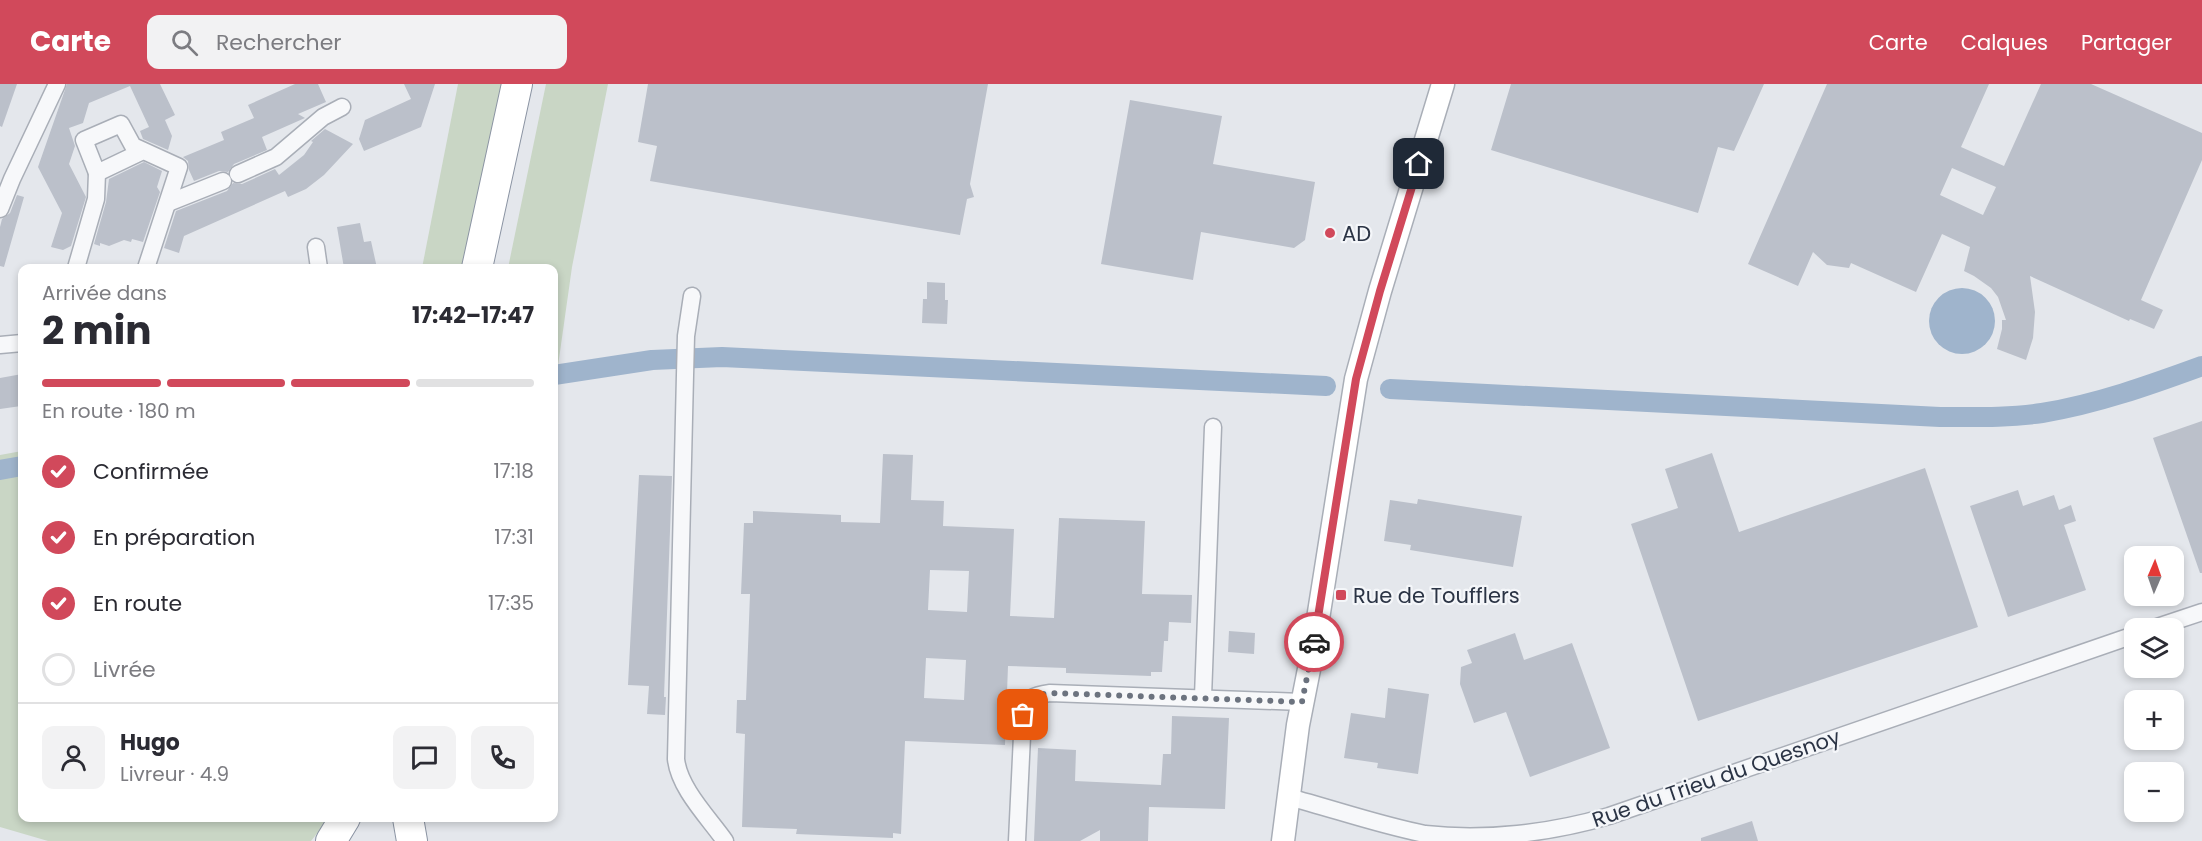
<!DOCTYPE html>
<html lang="fr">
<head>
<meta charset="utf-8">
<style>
	:root { --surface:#fff; --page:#f2f2f3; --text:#2b2b33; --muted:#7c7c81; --line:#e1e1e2; --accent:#d1495b }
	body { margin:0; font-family:Poppins,sans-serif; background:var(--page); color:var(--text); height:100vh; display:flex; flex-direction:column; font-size:22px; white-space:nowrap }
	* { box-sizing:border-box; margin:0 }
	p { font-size:20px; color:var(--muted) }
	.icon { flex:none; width:33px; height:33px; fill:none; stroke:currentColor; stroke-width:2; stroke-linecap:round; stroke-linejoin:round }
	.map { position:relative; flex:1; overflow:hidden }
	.drawer { position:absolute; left:18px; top:180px; width:540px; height:558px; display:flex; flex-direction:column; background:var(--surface); border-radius:12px; box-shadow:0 3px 9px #0003 }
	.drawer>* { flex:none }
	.needle { width:39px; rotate:2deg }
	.buttons { position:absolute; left:2124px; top:462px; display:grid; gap:12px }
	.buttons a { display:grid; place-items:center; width:60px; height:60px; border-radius:12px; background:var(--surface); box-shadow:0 3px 9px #0003; font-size:30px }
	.pin { position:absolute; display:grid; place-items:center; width:51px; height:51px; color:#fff; margin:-26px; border-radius:12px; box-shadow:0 3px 9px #0006 }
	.courier { position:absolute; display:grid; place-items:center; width:60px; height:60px; margin:-30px; border:4px solid #d1495b; border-radius:50%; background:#fff; color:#222; box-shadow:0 2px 8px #0007 }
	.summary em { font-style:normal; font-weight:700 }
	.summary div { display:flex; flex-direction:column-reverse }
	.summary { display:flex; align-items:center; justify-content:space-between; height:102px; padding:0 24px }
	h1 { font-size:39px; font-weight:700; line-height:45px }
	.bar { display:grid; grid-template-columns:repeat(4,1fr); gap:9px 6px; align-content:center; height:72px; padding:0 24px }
	.bar i { height:8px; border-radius:4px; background:var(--line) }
	.bar .on { background:var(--accent) }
	.bar p { grid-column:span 4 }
	.line { display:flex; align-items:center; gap:15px; padding:0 24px; border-top:2px solid var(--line) }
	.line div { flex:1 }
	.round { display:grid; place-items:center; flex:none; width:63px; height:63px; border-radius:12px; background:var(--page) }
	ol { padding:0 24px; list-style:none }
	li { display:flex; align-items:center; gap:18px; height:66px }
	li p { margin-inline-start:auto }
	li .icon { padding:6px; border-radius:50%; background:var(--accent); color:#fff; stroke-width:4 }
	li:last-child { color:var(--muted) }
	li i { width:33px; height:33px; border:3px solid var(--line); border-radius:50% }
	header { display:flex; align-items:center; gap:36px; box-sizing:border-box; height:84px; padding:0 30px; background:var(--accent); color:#fff }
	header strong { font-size:28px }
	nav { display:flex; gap:33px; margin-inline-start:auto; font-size:21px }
	.search { width:420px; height:54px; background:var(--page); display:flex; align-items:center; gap:15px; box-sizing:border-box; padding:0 21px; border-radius:12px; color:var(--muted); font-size:22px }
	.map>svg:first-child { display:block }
	.green { fill:#c9d6c5 }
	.water { fill:#9fb4cc }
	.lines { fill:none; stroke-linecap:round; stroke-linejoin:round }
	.canal { stroke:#9fb4cc; stroke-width:20 }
	.building { fill:#bbc0ca; fill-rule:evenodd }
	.street-casing { stroke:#a9aeb7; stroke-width:19 }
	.secondary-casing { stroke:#a9aeb7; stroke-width:25 }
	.highway-casing { stroke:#8b94a3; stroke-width:32 }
	.street { stroke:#f7f8fa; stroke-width:16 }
	.secondary { stroke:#fff; stroke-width:22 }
	.highway { stroke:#fff; stroke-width:30 }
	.done { stroke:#6c737f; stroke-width:6; stroke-dasharray:0 10.8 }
	.route { stroke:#d1495b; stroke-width:8 }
	.poi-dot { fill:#d1495b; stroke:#f4f6f9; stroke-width:2 }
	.labels { text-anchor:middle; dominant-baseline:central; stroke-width:4.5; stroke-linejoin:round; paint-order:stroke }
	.poi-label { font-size:21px; fill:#2b3445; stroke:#f4f6f9; text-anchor:start }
	.street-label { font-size:21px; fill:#2b3445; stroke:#f4f6f9 }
</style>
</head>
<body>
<header>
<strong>Carte</strong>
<div class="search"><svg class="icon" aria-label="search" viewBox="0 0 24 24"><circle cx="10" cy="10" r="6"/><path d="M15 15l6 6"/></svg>Rechercher</div>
<nav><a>Carte</a><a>Calques</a><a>Partager</a></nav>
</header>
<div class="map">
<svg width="2202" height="757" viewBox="0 0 2202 757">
	<rect width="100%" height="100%" fill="#e4e7ec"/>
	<g class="green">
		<path d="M458,0H504L461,184H422Z"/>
		<path d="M546,0H608L572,183L555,303H554V184H508Z"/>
		<path d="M22,367V734H327L319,747L311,757H48L0,743V371Z"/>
	</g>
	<circle class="water" cx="1962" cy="237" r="33"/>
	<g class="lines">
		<g class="canal">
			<path d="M554,291L652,276L722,273L1326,302"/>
			<path d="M1390,305L1940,333C1974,333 2008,334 2042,329C2097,320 2150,301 2202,282"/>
			<path d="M0,386L22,382"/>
		</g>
	</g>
	<g class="building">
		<path d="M0,0H17L2,43L0,42Z"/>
		<path d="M67,0H160L175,31L165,36L172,52L168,66L143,55L140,47L149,43L130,2L89,19L83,39L69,44L75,62L69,80L86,113L71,162L63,166L51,163L62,129L38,83Z"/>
		<path d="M295,0H318L326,18L298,30L305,34L262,53L267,66L234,80L228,88L219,87L194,97L189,86L188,77L183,73L224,56L221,48L254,34L248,21Z"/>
		<path d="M404,0H435L421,43L364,67L359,55L365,36L411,15Z"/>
		<path d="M648,0H988L970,100L974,113L967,115L960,151L650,97L657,62L638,58Z"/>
		<path d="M1511,0H1764L1734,67L1718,63L1698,129L1491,66Z"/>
		<path d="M1827,0H1989L1961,63L2004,82L2041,0H2091L2202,49V76L2141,216L2163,226L2154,245L2130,235L2129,237L2030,192L2035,228L2033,254L2026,276L1997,265L2002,245V236H2006L1998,213L1991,204L1974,192L1964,187L1970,163L1942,150L1916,208L1851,179L1849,184L1827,181L1813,168L1798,202L1748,180ZM1952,84L1996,103L1983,131L1940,111Z"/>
		<path d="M1130,16L1222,32L1213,80L1315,98L1305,156L1294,164L1201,148L1193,196L1101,180Z"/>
		<path d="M325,45L353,60L324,91L306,105L288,113L285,107L184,152L179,169L164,164L176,127L227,107L233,99L242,100L275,85L279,91L304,71L313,58L311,57Z"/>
		<path d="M144,78L162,87L157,103L160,108L143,158L132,155L131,158L124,156L109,162L100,159V162L94,160L106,118L109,95Z"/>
		<path d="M17,111L24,113L4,183L0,182V143L2,135L10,129Z"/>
		<path d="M360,139L364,158L371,157L377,184H344L337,143Z"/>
		<path d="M927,198L945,199V216H948L947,240L922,239L923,215H927Z"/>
		<path d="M22,290V307H18L21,322L0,325V294Z"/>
		<path d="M2202,337V489H2200L2153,354Z"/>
		<path d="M1712,369L1739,448L1925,384L1978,543L1698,637L1631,440L1678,424L1665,385Z"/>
		<path d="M883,370L913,371L911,416L944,417L943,442L1014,445L1010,532L1054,534L1059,434L1145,437L1142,510L1192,511L1191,539L1169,538L1168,557H1164L1162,588H1151V592L1066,589V584L1008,582L1005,661L905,657L901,750L893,749V754L796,750L797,745L742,743L745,650L736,649L737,616H746L750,510H741L744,439H753V427L841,431V438L880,439ZM930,486L969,487L967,528L928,526ZM926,574L966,576L964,616L924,614Z"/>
		<path d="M639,391L672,392L664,613H666L665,631L647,630L649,602L628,601Z"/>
		<path d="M2018,406L2023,422L2054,411L2059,426L2071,421L2076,437L2064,441L2086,506L2008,533L1970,422Z"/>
		<path d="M1418,415L1522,432L1513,483L1410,466L1411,461L1384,457L1390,416L1417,420Z"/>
		<path d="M1229,547L1255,549L1254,570L1228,568Z"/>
		<path d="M1515,549L1524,576L1572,559L1610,664L1530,693L1506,628L1474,639L1460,600L1461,583L1472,579L1467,566Z"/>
		<path d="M1388,604L1429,610L1418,690L1377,684L1378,679L1344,674L1351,629L1385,634Z"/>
		<path d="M1172,632L1229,634L1225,725L1149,723L1148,757H1100V746L1080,757H1034L1038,664L1076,666L1075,697L1161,701L1163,670H1171Z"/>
		<path d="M1752,737L1758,757H1701V754Z"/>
	</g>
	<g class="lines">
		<g class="street-casing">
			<g id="street">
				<path d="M143,67L97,89L84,56L121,40L133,62L179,83L146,184"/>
				<path d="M238,90L276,73L323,33L342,23"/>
				<path d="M168,119L223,97"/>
				<path d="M0,125L12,95L57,0"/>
				<path d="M316,163L319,184"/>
				<path d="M76,184L96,115L97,89"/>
				<path d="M692,212L686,252L685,291L676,675C679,704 708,733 725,757"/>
				<path d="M0,261L22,259"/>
				<path d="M2154,544L2202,528"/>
				<path d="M1203,613L1213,343"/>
				<path d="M1288,713C1334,725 1379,741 1425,750C1485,757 1551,749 1609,732L2134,551"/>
				<path d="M1017,757L1023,631C1025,614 1034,611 1050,609L1302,618"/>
			</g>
		</g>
		<g class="secondary-casing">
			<path id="secondary" d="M1283,757L1298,641L1314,560L1356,295L1380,207L1443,0"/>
		</g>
		<g class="highway-casing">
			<g id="highway">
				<path d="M477,184L517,0"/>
				<path d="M408,734L412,757"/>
				<path d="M331,757L345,734"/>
			</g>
		</g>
		<use href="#street" class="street"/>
		<use href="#secondary" class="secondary"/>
		<use href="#highway" class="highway"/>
	</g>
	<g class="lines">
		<path class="done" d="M1023,631C1025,614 1034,611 1050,609L1302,618L1314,558"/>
		<path class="route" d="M1314,558L1356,295L1380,207L1419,80"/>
	</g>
	<g class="poi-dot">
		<circle cx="1330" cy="149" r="6"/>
		<rect x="1335" y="505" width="12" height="12" rx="3"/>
	</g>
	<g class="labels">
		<g class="poi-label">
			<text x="1342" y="149">AD</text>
			<text x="1353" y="511">Rue de Toufflers</text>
		</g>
		<g class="street-label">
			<text transform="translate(1716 694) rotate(-19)">Rue du Trieu du Quesnoy</text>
		</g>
	</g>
</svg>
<div class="buttons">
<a><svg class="needle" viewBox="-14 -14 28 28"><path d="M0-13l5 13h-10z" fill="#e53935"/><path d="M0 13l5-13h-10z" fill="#7c7c81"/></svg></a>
<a><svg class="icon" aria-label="layers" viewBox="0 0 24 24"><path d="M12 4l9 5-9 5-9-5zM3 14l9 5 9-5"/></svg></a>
<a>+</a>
<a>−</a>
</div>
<div class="pin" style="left:1023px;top:631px;background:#ea580c"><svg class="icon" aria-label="bag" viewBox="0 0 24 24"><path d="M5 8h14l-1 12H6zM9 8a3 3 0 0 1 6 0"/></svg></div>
<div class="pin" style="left:1419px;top:80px;background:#1f2937"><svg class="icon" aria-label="home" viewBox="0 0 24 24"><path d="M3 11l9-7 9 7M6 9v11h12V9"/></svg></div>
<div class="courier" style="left:1314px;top:558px"><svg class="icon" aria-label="car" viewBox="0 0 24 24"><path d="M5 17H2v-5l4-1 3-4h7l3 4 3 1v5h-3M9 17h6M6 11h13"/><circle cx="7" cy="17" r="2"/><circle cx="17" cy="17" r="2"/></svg></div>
<section class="drawer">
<div class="summary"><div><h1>2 min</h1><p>Arrivée dans</p></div><em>17:42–17:47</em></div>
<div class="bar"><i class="on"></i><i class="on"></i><i class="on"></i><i></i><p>En route · 180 m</p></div>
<ol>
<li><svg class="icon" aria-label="check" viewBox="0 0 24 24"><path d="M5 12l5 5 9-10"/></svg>Confirmée<p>17:18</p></li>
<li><svg class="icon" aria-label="check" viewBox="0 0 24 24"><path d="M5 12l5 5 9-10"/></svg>En préparation<p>17:31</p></li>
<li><svg class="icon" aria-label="check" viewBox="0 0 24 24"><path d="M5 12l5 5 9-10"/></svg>En route<p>17:35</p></li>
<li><i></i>Livrée</li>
</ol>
<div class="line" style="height:108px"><a class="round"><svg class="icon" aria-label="person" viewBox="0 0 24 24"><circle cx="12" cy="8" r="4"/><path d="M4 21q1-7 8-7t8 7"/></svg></a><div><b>Hugo</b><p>Livreur · 4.9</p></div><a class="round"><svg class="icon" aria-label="chat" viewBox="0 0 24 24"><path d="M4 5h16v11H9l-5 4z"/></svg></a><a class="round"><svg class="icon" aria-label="phone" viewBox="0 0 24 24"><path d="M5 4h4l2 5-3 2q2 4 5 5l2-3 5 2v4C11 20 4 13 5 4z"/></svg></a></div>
</section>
</div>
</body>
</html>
